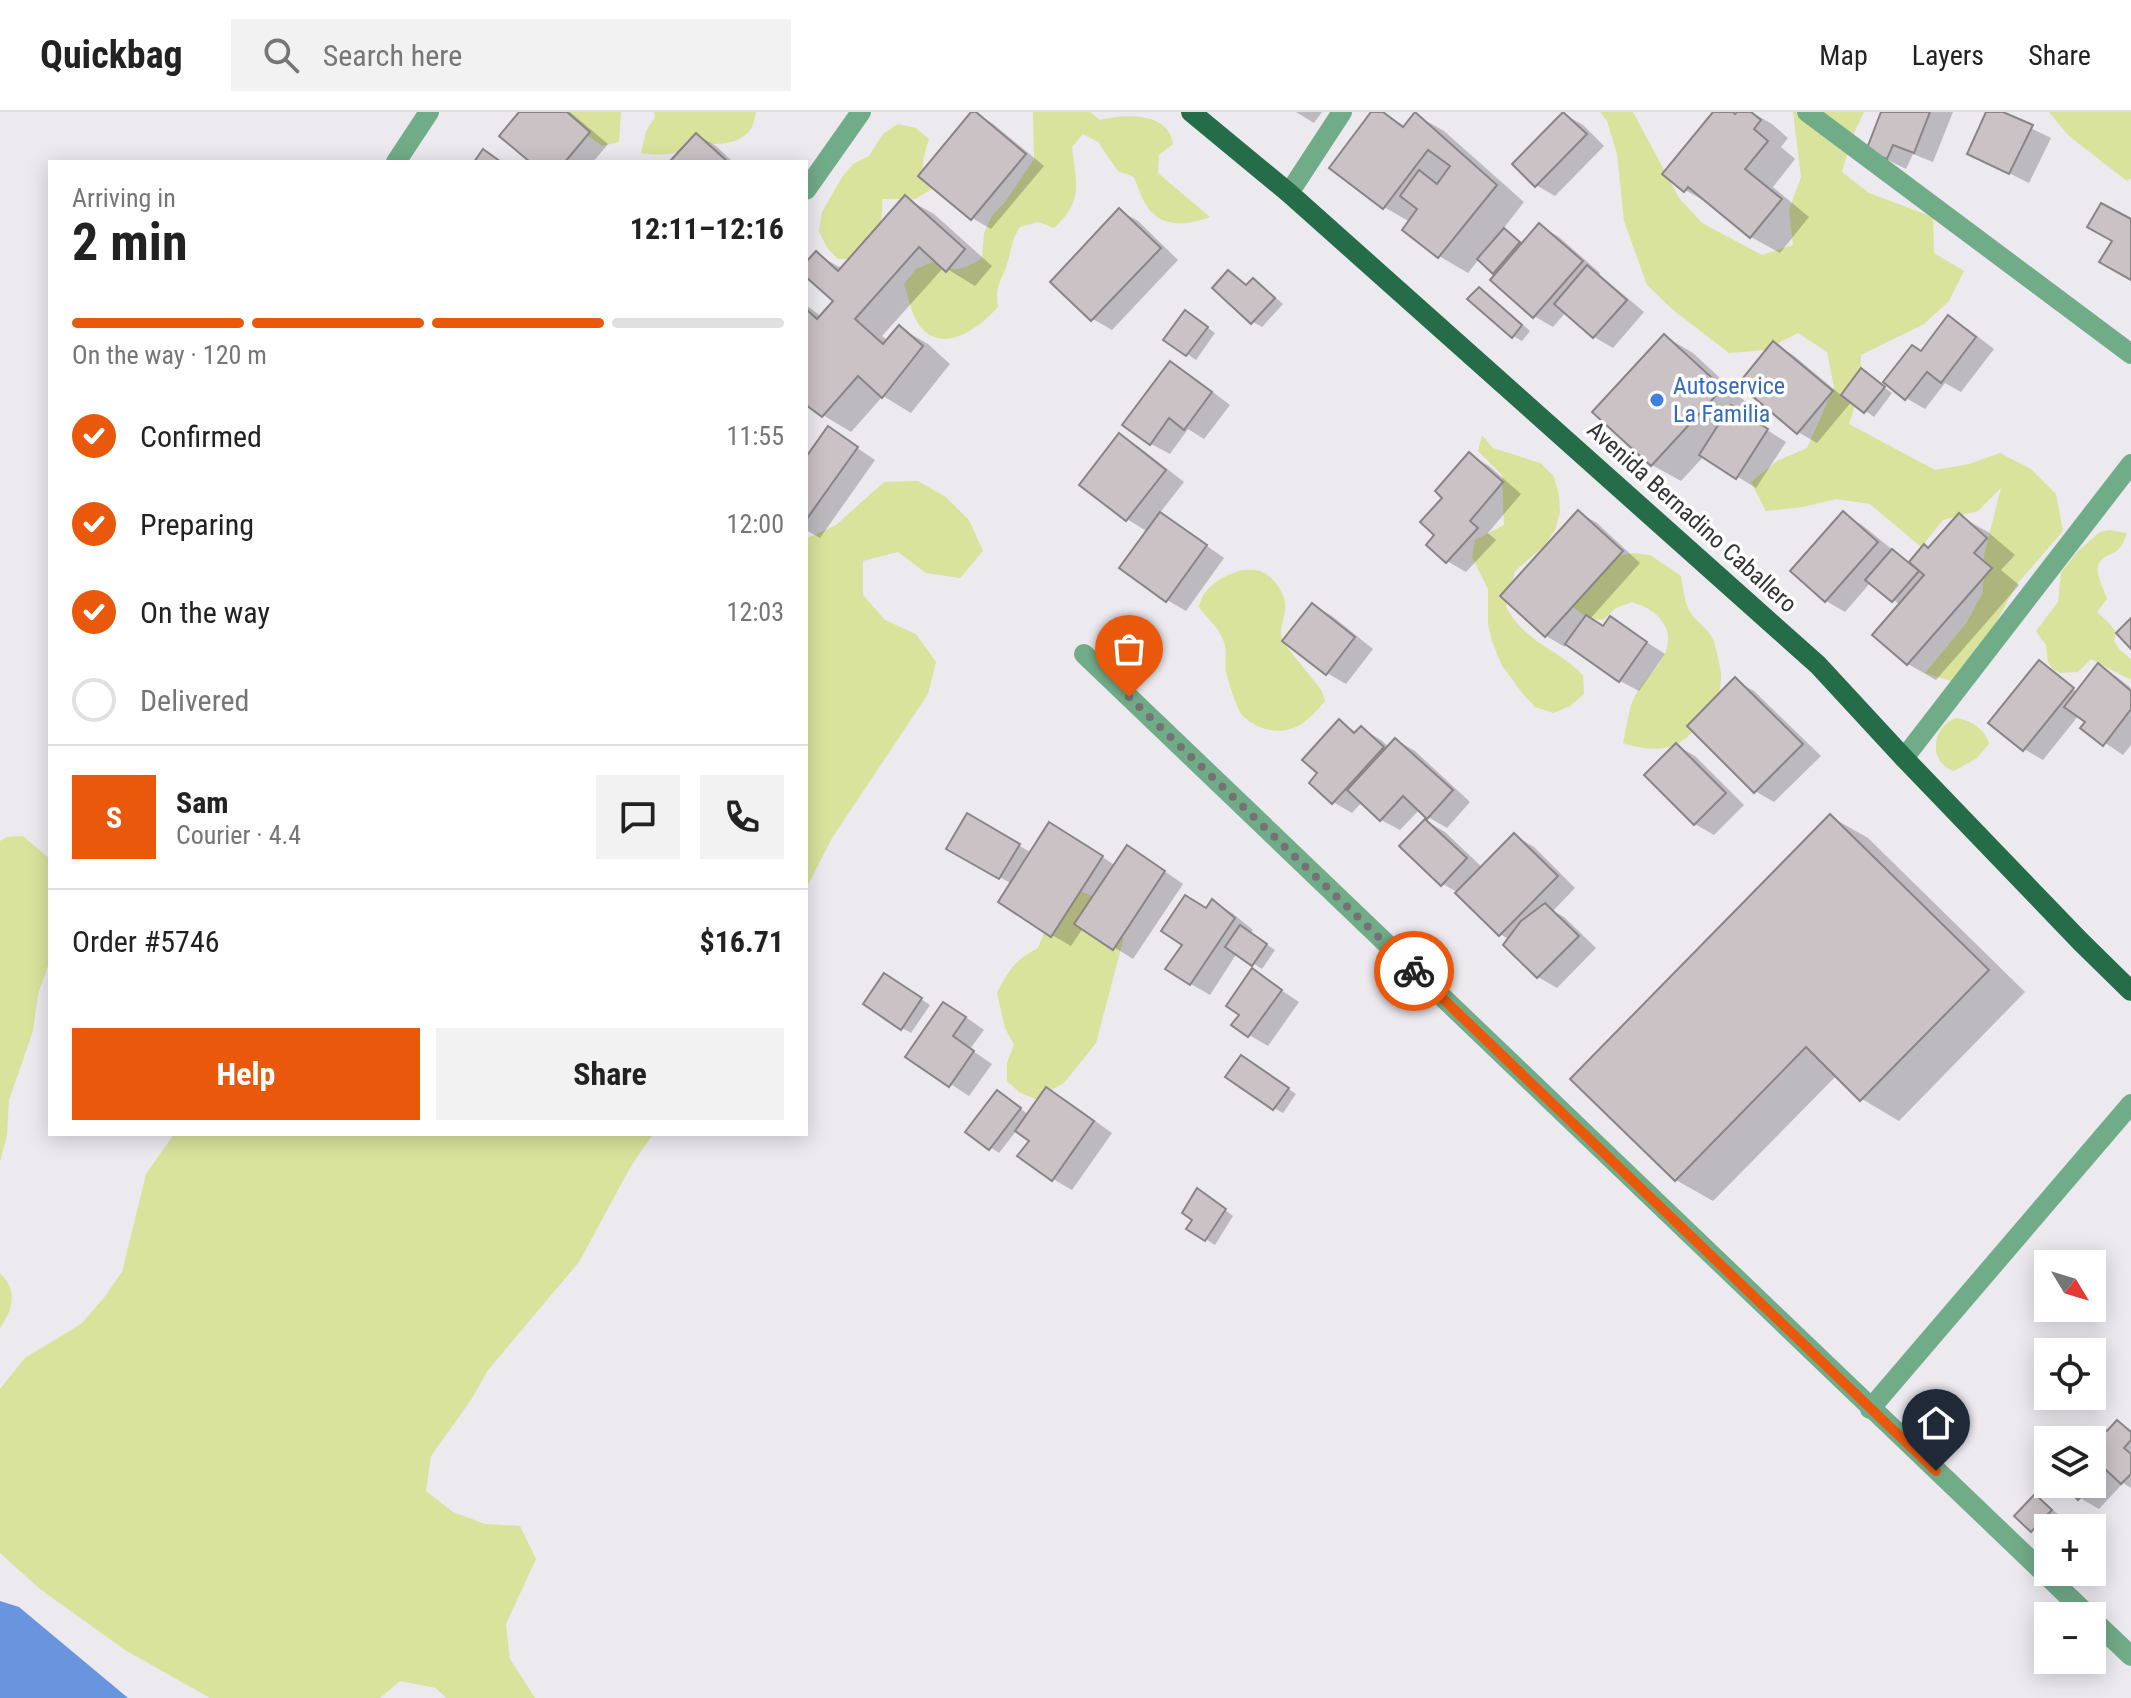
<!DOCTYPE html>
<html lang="en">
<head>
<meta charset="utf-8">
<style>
	:root { --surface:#fff; --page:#f2f2f2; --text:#222; --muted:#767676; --line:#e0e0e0; --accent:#ea580c }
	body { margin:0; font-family:"Roboto Condensed",sans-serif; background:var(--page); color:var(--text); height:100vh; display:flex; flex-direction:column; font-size:30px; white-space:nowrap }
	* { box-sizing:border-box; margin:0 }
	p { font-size:26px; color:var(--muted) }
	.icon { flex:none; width:44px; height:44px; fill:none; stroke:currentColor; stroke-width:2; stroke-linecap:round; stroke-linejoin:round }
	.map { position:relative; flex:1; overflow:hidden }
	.panel { position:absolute; left:48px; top:48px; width:760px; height:976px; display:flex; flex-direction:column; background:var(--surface); border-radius:0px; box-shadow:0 4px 20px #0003 }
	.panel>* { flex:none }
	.needle { width:52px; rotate:128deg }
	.tools { position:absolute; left:2034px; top:1138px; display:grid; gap:16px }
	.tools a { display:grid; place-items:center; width:72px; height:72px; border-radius:0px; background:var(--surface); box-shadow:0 4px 20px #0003; font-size:40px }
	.pin { position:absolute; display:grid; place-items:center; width:68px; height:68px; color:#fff; margin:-82px -34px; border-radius:50% 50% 50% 0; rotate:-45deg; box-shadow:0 0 8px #0007 }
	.pin .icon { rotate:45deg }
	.courier { position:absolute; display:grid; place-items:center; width:80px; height:80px; margin:-40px; border:6px solid #ea580c; border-radius:50%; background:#fff; color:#222; box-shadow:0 2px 10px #0007 }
	.overview em { font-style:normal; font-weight:700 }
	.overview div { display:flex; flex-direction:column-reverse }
	.overview { display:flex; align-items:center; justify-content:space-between; height:136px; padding:0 24px }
	h1 { font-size:52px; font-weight:700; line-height:60px }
	.bar { display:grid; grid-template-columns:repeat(4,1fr); gap:12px 8px; align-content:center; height:96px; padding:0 24px }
	.bar i { height:10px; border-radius:6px; background:var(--line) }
	.bar .on { background:var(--accent) }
	.bar p { grid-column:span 4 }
	.line { display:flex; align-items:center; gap:20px; padding:0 24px; border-top:2px solid var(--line) }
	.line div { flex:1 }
	.round { display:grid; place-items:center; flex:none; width:84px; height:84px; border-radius:0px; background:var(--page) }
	ol { padding:0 24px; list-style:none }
	li { display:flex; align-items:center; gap:24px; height:88px }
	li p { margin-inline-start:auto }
	li .icon { padding:8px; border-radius:50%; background:var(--accent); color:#fff; stroke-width:4 }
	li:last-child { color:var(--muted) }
	li i { width:44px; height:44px; border:4px solid var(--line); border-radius:50% }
	.action { display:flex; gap:16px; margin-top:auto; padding:16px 24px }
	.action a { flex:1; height:92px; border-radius:0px; background:var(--accent); color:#fff; font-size:32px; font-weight:700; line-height:92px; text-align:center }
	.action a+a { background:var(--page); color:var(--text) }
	header { display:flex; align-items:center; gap:48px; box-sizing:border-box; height:112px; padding:0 40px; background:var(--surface); border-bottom:2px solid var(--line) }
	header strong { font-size:38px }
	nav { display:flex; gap:44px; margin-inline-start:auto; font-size:28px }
	.search { width:560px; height:72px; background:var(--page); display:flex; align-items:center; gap:20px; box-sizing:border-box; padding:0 28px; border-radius:0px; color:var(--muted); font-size:30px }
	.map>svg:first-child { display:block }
	.green { fill:#d9e39c }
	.water { fill:#6895de }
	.shadow { fill:#0003 }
	.building { fill:#cac2c4; stroke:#8b8486; stroke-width:2 }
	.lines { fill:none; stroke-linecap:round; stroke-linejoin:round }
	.minor { stroke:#71ac89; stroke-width:20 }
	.major { stroke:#256c48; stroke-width:20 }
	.done { stroke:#747275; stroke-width:8; stroke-dasharray:0 14.4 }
	.route { stroke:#ea580c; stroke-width:10 }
	.shop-dot { fill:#3f7fe0; stroke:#fff; stroke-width:3 }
	.labels { text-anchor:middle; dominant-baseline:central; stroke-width:7; stroke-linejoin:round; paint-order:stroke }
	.shop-label { font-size:24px; fill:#366cbe; stroke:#fff; text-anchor:start }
	.street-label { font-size:24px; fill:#333234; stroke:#fff }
</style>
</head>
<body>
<header>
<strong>Quickbag</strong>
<div class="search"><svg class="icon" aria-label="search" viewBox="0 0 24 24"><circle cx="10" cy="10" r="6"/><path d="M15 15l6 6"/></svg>Search here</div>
<nav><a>Map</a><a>Layers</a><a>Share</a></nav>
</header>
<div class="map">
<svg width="2131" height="1586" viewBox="0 0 2131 1586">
	<rect width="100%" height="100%" fill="#ece9ef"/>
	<g class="green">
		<path d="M568,0H621L619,30L602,34L573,13Z"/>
		<path d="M654,0H756C754,11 752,20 741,26C730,33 716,31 704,33C678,39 669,46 641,41L646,19L655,5Z"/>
		<path d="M1033,0H1090L1100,8C1119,3 1156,0 1168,19C1171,23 1172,28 1173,32L1159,43L1158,61L1210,105C1189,113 1161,117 1147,94C1141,86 1138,74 1134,65L1118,59L1098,30L1083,22L1072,35C1076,71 1084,89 1054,116L1038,110L1020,115C1012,128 1013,131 1009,145C1004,167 994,170 998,195C981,214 947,241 923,218C912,206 909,187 904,172L916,157L935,149C956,162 962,158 982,146L984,121L992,104L1005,90L1034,47Z"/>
		<path d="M1600,0H1633L1679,86L1702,111L1762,143L1793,133L1789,98L1801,65L1793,0H1864L1852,25L1842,60L1869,81L1933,105L1934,141L1964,159L1949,189L1924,212L1861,243L1860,278L1849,312L1935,358L1969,352L2000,341L2031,357L2056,382L2063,419L2017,472L1979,542L1957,571L1925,561L1967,510L1983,480L1984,443L2001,376L1978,399L1943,408L1921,435L1870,392L1836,387L1803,395L1766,399L1751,370L1777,349L1807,336L1834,275L1827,240L1798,221L1765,238L1729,241L1672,197L1647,173L1624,109L1617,42L1607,9Z"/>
		<path d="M2049,0H2131V66L2127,69L2069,24Z"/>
		<path d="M898,12L916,16L929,27C922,50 919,57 932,77L915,87H882C884,119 874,124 855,147H838L827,136L819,119L822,100L842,65L853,52L869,44L883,22Z"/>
		<path d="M1482,323L1493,336L1540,351L1553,363L1559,382L1560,400L1555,418L1544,434L1515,459L1506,495C1528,533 1555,535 1583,563L1584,582L1570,594L1553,601L1535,595L1523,582L1501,552L1492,529L1488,512V477L1472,445L1475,428L1504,413L1502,363L1478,339Z"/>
		<path d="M918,369L946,385L969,408L983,439L960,466L926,461L898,440L863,449V483L885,508L916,522L936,550L928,582L832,726L806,777V427L836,413L884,370Z"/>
		<path d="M2109,418L2127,421C2125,427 2122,435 2117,439C2107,445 2096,445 2098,462C2100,470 2104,479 2107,487L2097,500L2111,513L2116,521L2114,529L2120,538L2131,547V568L2091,547L2078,560L2060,561L2053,557L2048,550L2046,533L2036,519L2058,490L2061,461L2078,439L2100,420Z"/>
		<path d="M1632,441L1650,443L1681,464C1683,475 1684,490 1690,500C1695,508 1704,514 1710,522C1715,529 1716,538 1718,546C1727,580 1715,590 1695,617C1675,641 1650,640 1623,631C1626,617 1628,601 1633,588C1643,563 1677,546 1666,516C1659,501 1647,495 1632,490L1616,496L1603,508L1587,506L1573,495V478L1614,445Z"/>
		<path d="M1242,458C1248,458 1256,457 1262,460C1275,466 1287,483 1285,497C1284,510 1278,517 1283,530L1322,579L1325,589C1307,611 1291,625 1262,616C1255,613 1246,608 1241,602C1236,594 1229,571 1226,561C1224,551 1228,541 1224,530C1220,517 1207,506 1199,495C1203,474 1223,464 1242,458Z"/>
		<path d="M1957,606C1972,609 1985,617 1989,632L1977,646L1954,659C1927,651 1932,612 1957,606Z"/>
		<path d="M23,724L50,747V848L38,882L33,919L9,988L7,1023L0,1050V729L7,725Z"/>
		<path d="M1062,775C1094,780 1100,789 1123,810V829L1096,931L1064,971L1035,987L1019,980L1007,969V951L1014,933L1005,916L997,881C1008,859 1015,848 1038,836Z"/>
		<path d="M174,1022H653L631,1054L579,1150L488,1258L471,1288L431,1344L426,1379L453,1400L485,1412L520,1414L536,1447L506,1512L510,1547L535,1586H446L436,1576L400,1569L380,1586H210L125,1538L40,1477L0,1441V1277L25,1246L81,1212L103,1187L122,1160L146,1062Z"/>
		<path d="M0,1161C18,1179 13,1197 0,1216Z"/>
	</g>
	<path class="water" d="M0,1489L19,1495L128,1586H0Z"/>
	<g class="shadow">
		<path d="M522,0H570L608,32L593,50H533Z"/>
		<path d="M973,0L992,11L1044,54L991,117L972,106Z"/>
		<path d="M1296,0H1322L1314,11Z"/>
		<path d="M1374,0H1382L1406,15L1416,3L1444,19L1524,90L1503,117L1524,132L1540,114L1559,125L1600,161L1599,162L1644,200L1613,236L1594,225L1566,200L1553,215L1534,204L1498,162L1479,147L1468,161L1439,144L1410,110L1384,95Z"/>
		<path d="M1716,0H1733L1737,3L1740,0H1751L1772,12L1788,26L1781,35L1795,47L1773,75L1809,105L1780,141L1751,125L1714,94L1685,78Z"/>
		<path d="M1883,0H1953L1933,50L1913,42L1906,57L1868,38Z"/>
		<path d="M1989,0H1998L2051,26L2029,71L1970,42Z"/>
		<path d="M1564,2L1583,13L1604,34L1555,84L1536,73Z"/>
		<path d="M697,23L716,34L733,50H676Z"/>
		<path d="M905,86L934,102L992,154L975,174L944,155L882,224L888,229L900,216L928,232L950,252L911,301L883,284L851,320L823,303L806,290V193L822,205L836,189L806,163V153L816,142L843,157Z"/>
		<path d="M1119,98L1138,109L1178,148L1112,218L1093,207Z"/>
		<path d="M1229,160L1248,174H1262L1283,192L1262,215L1253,210L1215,176Z"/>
		<path d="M1479,177L1488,182L1530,219L1522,229L1513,224Z"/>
		<path d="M1195,206L1215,221L1196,248L1166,227Z"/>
		<path d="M1949,206L1968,217L1994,237L1961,280L1945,271L1925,297L1906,286L1922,240Z"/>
		<path d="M1664,224L1693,241L1750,294L1742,302L1786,330L1756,376L1704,344L1681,369L1652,353L1595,300Z"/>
		<path d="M1774,232L1793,243L1842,284L1862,259L1892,281L1874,305L1852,289L1817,331L1798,320Z"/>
		<path d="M1170,252L1189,262L1230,293L1204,327L1188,317L1170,342L1151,332Z"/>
		<path d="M829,317L875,348L820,426L806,418V349Z"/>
		<path d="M1120,324L1139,335L1184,370L1159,402L1179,414L1224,446L1186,499L1167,488L1148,420L1127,407Z"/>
		<path d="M1470,343L1489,354L1521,382L1488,421L1496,428L1466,460L1447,449L1445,386Z"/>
		<path d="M1578,400L1597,411L1640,451L1590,507L1604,515L1610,506L1665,542L1639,579L1620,569L1568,531L1565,535L1546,524Z"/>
		<path d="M1843,402L1862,413L1910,452L1925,435L1930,438L1959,404L1988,420L2015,443L2001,458L2019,473L1936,568L1908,552L1900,493L1871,470L1845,500L1826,489L1793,459Z"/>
		<path d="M1313,493L1332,504L1373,537L1346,572L1327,561Z"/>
		<path d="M2039,551L2058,562L2070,572L2066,569L2064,572L2079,581L2098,554L2117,565L2131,576V633L2123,643L2083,616L2088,609L2079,603L2043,648L2024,637Z"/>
		<path d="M1735,568L1754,579L1821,644L1774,690L1755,679Z"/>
		<path d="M1339,610L1357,621L1361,616L1381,628L1389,635L1396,628L1415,639L1470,690L1447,716L1428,705L1420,697L1400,718L1381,708L1362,690L1352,701L1333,690L1320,661Z"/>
		<path d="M1676,633L1695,644L1744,693L1714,723L1695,712Z"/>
		<path d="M967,703L1032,741L1069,723L1116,754L1147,747L1183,772L1133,847L1083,816L1071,834L1052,823L1012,772L949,736Z"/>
		<path d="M1831,705L1868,726L2025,880L1899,1009L1862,987L1837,963L1713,1089L1676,1068Z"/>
		<path d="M1426,709L1445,720L1483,756L1515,724L1534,735L1575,776L1553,799L1564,805L1596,836L1557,876L1538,865L1510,828L1500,822L1457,780L1443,772Z"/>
		<path d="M1213,790L1232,801L1253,818L1250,821L1275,838L1262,857L1237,841L1210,883L1191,872Z"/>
		<path d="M1253,859L1299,890L1268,934L1249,923Z"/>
		<path d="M894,869L930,893L911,921L902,916Z"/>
		<path d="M963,903L984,918L970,937L992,952L969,984L908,944Z"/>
		<path d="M1250,951L1296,982L1283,1001L1274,996Z"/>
		<path d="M1047,977L1066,988L1112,1021L1072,1078L1053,1067L1031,1028L1017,1018L999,1041L968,1020L1007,986L1029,1003Z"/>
		<path d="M1207,1084L1233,1104L1215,1133L1189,1116Z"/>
		<path d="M2118,1310L2131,1318V1376L2123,1371L2099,1397L2080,1386L2065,1372H2092L2091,1328L2108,1321Z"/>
		<path d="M2035,1385L2044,1390L2060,1404L2041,1424L2033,1418L2017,1404Z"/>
	</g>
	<g class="building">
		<path d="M519,0H567L590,20L565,50H530L499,24Z"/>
		<path d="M971,0H976L1026,42L971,108L918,64Z"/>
		<path d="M1371,0H1383L1403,15L1415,0L1497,73L1438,146L1402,118L1417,97L1400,84L1419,58L1437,72L1450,54L1428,38L1383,97L1329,56Z"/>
		<path d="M1563,0L1587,22L1535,75L1512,52Z"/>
		<path d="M1713,0H1733L1735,2L1737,0H1751L1761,8L1754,17L1768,29L1745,57L1782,87L1750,126L1688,75L1684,80L1662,62Z"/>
		<path d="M1881,0H1930L1914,41L1893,33L1887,47L1866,39Z"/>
		<path d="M1986,0H2003L2033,13L2009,62L1967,42Z"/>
		<path d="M696,21L728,50H673L671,48Z"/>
		<path d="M483,37L501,50H474Z"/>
		<path d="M905,83L965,137L946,160L919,135L855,207L883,232L899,213L923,234L882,286L858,264L822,305L806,293V197L817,207L833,189L806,165V150L816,139L838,159Z"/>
		<path d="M2101,91L2131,107V168L2099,150L2112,129L2087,115Z"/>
		<path d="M1119,96L1161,136L1091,209L1050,170Z"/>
		<path d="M1539,111L1583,149L1533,206L1490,168Z"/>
		<path d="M1504,116L1520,130L1493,162L1477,147Z"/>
		<path d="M1587,153L1627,188L1593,226L1554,192Z"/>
		<path d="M1228,158L1246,173L1253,166L1275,186L1251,212L1212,176Z"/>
		<path d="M1479,175L1522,213L1512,226L1467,187Z"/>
		<path d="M1185,198L1208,215L1186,244L1163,228Z"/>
		<path d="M1948,203L1976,225L1941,271L1927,260L1905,288L1883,270L1912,233L1921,239Z"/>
		<path d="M1664,222L1723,276L1651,354L1592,300Z"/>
		<path d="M1773,229L1833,279L1797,322L1738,272Z"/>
		<path d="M1170,249L1212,280L1184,318L1169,306L1150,333L1122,313Z"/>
		<path d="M1861,256L1885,275L1864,301L1841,283Z"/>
		<path d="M1731,293L1768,317L1736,367L1699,343Z"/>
		<path d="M828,314L858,335L806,408V345Z"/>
		<path d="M1119,321L1166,358L1126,409L1079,373Z"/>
		<path d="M1469,340L1503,370L1470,409L1478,416L1446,451L1426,433L1434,423L1420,410L1442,386L1435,379Z"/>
		<path d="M1578,398L1623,439L1545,525L1500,484Z"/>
		<path d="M1843,399L1878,430L1825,490L1790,459Z"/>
		<path d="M1160,400L1207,433L1166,490L1119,456Z"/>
		<path d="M1959,401L1987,426L1974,441L1992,456L1907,553L1872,523L1924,463L1909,450L1924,432L1928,436Z"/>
		<path d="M1892,437L1919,459L1892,490L1865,468Z"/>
		<path d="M1312,491L1355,525L1326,563L1282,529Z"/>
		<path d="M1586,503L1603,514L1610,504L1647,530L1619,570L1565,532Z"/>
		<path d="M2131,506V537L2116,521Z"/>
		<path d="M2039,548L2074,576L2023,639L1988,611Z"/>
		<path d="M2098,551L2131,579V597L2103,634L2080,616L2085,610L2064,595Z"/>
		<path d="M1735,565L1803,632L1754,681L1687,614Z"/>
		<path d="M1339,607L1354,621L1361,614L1384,635L1332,692L1309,671L1317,661L1302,648Z"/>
		<path d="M1395,626L1453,678L1427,707L1403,684L1380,709L1347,678Z"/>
		<path d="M1676,631L1726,681L1694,713L1644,663Z"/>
		<path d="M967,701L1020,732L999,767L946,737Z"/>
		<path d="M1830,702L1989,858L1860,989L1806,935L1675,1069L1570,967Z"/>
		<path d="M1425,707L1467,746L1441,774L1399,734Z"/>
		<path d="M1049,710L1103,744L1051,825L998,790Z"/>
		<path d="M1514,721L1558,764L1499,824L1455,781Z"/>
		<path d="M1127,733L1165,759L1113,838L1074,812Z"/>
		<path d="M1185,783L1206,796L1212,787L1235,806L1190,873L1165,857L1182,833L1161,819Z"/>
		<path d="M1545,791L1579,824L1537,866L1503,833L1521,809Z"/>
		<path d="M1240,813L1267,832L1252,854L1225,835Z"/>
		<path d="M1252,856L1282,878L1248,925L1231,913L1239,903L1226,894Z"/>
		<path d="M884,861L922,886L901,918L863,892Z"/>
		<path d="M943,890L966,905L953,924L974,939L949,975L905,945Z"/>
		<path d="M1241,943L1289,976L1273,998L1225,965Z"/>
		<path d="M1046,975L1094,1009L1052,1069L1017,1044L1029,1029L1015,1019Z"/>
		<path d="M997,978L1021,996L989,1038L965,1020Z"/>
		<path d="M1197,1076L1226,1097L1205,1129L1186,1117L1192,1108L1182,1101Z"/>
		<path d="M2117,1308L2131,1320V1328L2124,1336L2131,1342V1362L2121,1372L2106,1358L2078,1388L2062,1372H2092V1328H2088L2101,1315L2107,1319Z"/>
		<path d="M2035,1382L2052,1398L2031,1420L2014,1404Z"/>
	</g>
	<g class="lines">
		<g class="minor">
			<path d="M1807,0L2131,242"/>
			<path d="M396,50L429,0"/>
			<path d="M806,78L861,0"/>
			<path d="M1289,81L1342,0"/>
			<path d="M1084,542L2089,1504"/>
			<path d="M1904,646L2131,352"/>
			<path d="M1870,1297L2131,992"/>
			<path d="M2092,1507L2131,1544"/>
		</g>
		<path class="major" d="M1191,0L1289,81L1818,553L1904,646L2081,830L2131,879"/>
	</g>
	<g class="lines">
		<path class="done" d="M1129,585L1414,859"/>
		<path class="route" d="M1414,859L1936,1359"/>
	</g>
	<circle class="shop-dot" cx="1657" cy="288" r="8"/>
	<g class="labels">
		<g class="shop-label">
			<text x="1673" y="274">Autoservice<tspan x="1673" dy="28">La Familia</tspan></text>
		</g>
		<g class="street-label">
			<text transform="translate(1692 405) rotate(42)">Avenida Bernadino Caballero</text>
		</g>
	</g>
</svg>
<div class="tools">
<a><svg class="needle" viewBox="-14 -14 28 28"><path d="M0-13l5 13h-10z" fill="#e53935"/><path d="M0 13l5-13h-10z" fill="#767676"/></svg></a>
<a><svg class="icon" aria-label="locate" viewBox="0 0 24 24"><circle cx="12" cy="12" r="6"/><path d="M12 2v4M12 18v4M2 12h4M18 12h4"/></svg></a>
<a><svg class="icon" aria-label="layers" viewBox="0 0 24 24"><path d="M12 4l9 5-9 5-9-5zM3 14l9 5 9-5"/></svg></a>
<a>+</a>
<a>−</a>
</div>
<div class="pin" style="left:1129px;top:585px;background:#ea580c"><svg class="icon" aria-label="bag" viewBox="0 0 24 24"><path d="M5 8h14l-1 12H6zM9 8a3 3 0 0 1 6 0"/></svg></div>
<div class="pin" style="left:1936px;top:1359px;background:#1f2937"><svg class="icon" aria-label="home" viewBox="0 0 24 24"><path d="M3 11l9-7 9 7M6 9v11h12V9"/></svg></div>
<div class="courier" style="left:1414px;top:859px"><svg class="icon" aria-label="bike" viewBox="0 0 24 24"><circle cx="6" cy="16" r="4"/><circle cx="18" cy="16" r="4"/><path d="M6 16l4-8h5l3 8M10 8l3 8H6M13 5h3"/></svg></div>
<section class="panel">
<div class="overview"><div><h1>2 min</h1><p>Arriving in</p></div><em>12:11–12:16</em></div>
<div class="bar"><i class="on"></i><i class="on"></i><i class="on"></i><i></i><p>On the way · 120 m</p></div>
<ol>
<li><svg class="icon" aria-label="check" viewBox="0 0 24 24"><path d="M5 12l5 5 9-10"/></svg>Confirmed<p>11:55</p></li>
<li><svg class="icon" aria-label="check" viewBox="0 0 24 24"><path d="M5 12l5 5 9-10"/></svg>Preparing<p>12:00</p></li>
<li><svg class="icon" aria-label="check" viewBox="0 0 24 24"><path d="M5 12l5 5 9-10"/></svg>On the way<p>12:03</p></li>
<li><i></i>Delivered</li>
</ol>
<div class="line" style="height:144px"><b class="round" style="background:var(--accent);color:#fff">S</b><div><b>Sam</b><p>Courier · 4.4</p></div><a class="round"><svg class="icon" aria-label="chat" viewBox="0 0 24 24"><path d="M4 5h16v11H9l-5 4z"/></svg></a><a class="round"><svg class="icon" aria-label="phone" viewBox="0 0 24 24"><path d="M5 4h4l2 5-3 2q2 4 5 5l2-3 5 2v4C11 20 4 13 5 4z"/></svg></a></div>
<div class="line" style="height:104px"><div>Order #5746</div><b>$16.71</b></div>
<div class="action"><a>Help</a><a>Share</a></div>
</section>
</div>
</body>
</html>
